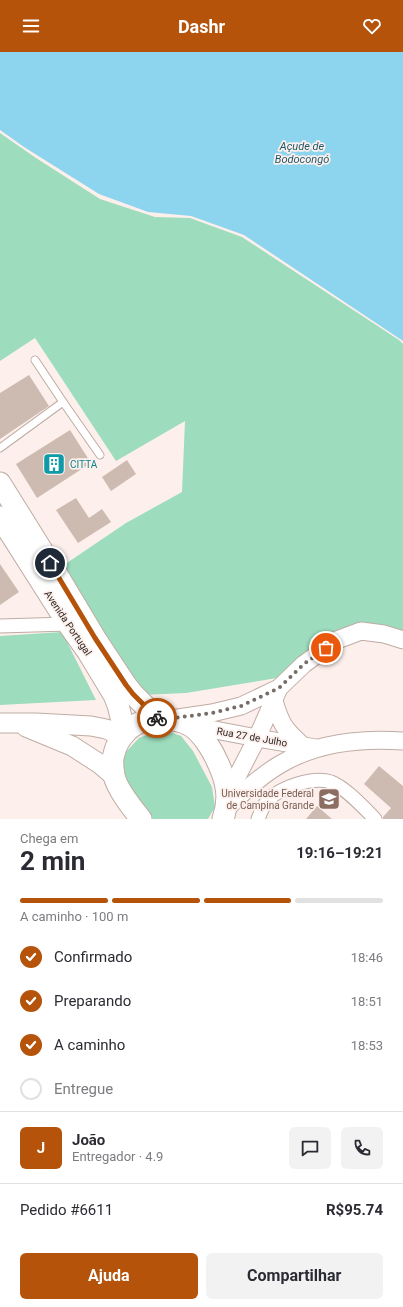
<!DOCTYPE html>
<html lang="pt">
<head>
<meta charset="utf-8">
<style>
	:root { --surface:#fff; --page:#f2f2f3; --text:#2b2b33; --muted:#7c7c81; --line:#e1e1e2; --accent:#b45309 }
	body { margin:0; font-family:Roboto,sans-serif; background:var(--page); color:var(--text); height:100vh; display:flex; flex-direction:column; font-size:15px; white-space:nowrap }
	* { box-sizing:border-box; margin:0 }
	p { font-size:13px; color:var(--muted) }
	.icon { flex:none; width:22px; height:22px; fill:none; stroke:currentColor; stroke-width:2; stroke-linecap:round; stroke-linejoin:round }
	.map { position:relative; height:767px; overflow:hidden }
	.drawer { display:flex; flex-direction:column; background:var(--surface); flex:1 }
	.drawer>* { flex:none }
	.pin { position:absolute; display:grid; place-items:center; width:34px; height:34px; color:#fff; margin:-17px; border:2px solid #fff; border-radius:50%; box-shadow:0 1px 4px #0007 }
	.courier { position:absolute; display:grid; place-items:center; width:40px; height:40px; margin:-20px; border:3px solid #b45309; border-radius:50%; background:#fff; color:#222; box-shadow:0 1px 5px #0007 }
	.head em { font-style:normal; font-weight:700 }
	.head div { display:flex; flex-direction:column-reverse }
	.head { display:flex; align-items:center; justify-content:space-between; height:68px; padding:0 20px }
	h1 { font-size:26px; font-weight:700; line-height:30px }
	.bar { display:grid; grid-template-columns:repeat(4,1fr); gap:6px 4px; align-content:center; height:48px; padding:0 20px }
	.bar i { height:5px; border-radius:3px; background:var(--line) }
	.bar .on { background:var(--accent) }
	.bar p { grid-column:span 4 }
	.line { display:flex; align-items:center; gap:10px; padding:0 20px; border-top:1px solid var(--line) }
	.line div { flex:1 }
	.round { display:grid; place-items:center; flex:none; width:42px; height:42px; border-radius:6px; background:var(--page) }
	ol { padding:0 20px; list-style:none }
	li { display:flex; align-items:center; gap:12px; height:44px }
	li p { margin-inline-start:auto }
	li .icon { padding:4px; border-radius:50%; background:var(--accent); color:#fff; stroke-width:4 }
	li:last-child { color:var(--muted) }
	li i { width:22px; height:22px; border:2px solid var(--line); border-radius:50% }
	.primary-button { display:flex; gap:8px; margin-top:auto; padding:8px 20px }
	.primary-button a { flex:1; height:46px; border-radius:6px; background:var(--accent); color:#fff; font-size:16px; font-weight:700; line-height:46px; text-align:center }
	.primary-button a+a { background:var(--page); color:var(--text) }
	header { display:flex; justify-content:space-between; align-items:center; height:52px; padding:0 20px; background:var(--accent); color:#fff; font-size:18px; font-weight:700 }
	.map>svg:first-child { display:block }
	.green { fill:#9ddcbc }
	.water { fill:#8dd4ee }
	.building { fill:#cdbbb2 }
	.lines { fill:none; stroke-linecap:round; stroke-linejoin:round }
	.service-casing { stroke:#bfaca4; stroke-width:9 }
	.minor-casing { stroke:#bfaca4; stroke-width:15 }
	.tertiary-casing { stroke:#bfaca4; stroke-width:19 }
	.secondary-casing { stroke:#bfaca4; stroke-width:21 }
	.primary-casing { stroke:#bfaca4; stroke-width:23 }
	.service { stroke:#fff; stroke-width:7 }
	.minor { stroke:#fff; stroke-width:13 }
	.tertiary { stroke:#fff; stroke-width:17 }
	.secondary { stroke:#fff; stroke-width:19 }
	.primary { stroke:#fff; stroke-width:21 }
	.done { stroke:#766d69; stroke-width:4; stroke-dasharray:0 7.2 }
	.route { stroke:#b45309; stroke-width:5 }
	.labels { text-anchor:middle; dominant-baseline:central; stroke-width:3.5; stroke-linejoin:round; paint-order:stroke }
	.culture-label { font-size:10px; fill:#0d838f; stroke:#fdf0ec; text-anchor:start }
	.street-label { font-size:10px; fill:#2d2623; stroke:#fdf0ec }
	.education-label { font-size:10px; fill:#785e54; stroke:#fdf0ec; text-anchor:end }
	.water-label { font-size:11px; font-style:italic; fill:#1d5769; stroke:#fdf0ec }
</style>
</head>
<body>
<header><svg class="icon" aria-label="menu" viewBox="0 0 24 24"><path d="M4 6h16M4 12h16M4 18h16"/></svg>Dashr<svg class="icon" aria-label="heart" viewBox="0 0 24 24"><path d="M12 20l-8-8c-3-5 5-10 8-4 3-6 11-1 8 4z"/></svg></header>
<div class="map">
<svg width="403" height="767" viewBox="0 0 403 767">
	<rect width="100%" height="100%" fill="#fdf0ec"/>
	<g class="green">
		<path d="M0,81L36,106L100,147L155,165L190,166L242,185L399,288L403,292V584L360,575L277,626L186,641L142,643L58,517L126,471L182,440L185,369L116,409L35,286L0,309Z"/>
		<path d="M62,580L96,648L0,653V584Z"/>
		<path d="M162,677L181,684L193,699L212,735L215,755L208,767H153L144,761L122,723L124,702L139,686Z"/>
	</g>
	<path class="water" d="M0,0H403V289L244,183L191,164L148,160L99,142L24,95L0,78Z"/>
	<g class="building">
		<path d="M29,323L49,354L0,387V341Z"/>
		<path d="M70,378L91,411L37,446L16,412Z"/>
		<path d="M127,408L136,422L111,439L102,425Z"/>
		<path d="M76,446L89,466L102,457L111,470L78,491L56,458Z"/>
		<path d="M0,512L19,540L0,553Z"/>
		<path d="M379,714L403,734V767H383V765L391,756L364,732Z"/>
		<path d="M317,754L332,767H306Z"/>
	</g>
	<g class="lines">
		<g class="service-casing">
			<g id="service">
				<path d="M35,308L63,350"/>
				<path d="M0,396L63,350L100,403"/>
			</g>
		</g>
		<g class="minor-casing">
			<g id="minor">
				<path d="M0,574L68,572"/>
				<path d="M258,767C261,760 263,753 268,748C281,735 313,724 331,730C346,736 363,755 375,767"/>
			</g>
		</g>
		<g class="tertiary-casing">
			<g id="tertiary">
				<path d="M274,649C281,672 284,677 302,693"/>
				<path d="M171,667L212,661L241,654L279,636L304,612L337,588L361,579L384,582L403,588"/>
				<path d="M189,673L257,686L316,696"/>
				<path d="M227,744L257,686L279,636"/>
				<path d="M227,756C243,740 259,725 279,713C315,691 361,686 403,689"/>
			</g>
		</g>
		<g class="secondary-casing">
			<g id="secondary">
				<path d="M0,671H36L91,674L106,677L122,684"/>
				<path d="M26,675L72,694L100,712L114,724"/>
			</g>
		</g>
		<g class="primary-casing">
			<g id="primary">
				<path d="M0,431L58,524L95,586L126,633L133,642L159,668"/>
				<path d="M0,465L68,572L88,600L114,643L118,653L125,681"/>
				<path d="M141,767C133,757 116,736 114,723C113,717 112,707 114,702C117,688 128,675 141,670C145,668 151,669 156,668C166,667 179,668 189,673C201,679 213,699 218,711C227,730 230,747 223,767"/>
			</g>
		</g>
		<use href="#service" class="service"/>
		<use href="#minor" class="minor"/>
		<use href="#tertiary" class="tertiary"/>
		<use href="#secondary" class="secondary"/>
		<use href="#primary" class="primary"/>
	</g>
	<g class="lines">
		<path class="done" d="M157,666L159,668L212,661L241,654L279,636L304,612L326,596"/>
		<path class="route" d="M50,511L95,586L126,633L133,642L157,666"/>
	</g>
	<defs>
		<g id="building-square" transform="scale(1.15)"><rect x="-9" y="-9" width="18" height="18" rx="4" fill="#0f9aa8" stroke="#fdf0ec"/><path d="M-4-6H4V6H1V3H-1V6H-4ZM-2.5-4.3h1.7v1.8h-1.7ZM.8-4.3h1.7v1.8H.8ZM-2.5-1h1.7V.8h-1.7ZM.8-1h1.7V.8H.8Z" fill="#fff"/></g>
		<g id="university-square" transform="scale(1.15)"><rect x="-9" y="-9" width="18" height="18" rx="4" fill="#8d6e63" stroke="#fdf0ec"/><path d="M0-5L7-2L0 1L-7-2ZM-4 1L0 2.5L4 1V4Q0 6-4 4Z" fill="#fff"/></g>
	</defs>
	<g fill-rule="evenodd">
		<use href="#building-square" x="54" y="412"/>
		<use href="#university-square" x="329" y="747"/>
	</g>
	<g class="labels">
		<g class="culture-label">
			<text x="70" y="412">CITTA</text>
		</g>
		<g class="street-label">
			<text transform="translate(68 571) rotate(56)">Avenida Portugal</text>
			<text transform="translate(252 685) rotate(10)">Rua 27 de Julho</text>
		</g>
		<g class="education-label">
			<text x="314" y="741">Universidade Federal<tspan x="314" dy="12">de Campina Grande</tspan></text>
		</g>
		<g class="water-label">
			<text x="302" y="94">Açude de<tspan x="302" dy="13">Bodocongó</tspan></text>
		</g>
	</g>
</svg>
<div class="pin" style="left:326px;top:596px;background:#ea580c"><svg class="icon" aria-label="bag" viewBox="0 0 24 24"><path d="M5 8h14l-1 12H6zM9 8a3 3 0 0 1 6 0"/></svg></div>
<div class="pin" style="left:50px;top:511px;background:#1f2937"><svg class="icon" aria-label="home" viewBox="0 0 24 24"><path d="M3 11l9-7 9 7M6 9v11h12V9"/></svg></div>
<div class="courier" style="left:157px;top:666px"><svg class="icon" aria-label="bike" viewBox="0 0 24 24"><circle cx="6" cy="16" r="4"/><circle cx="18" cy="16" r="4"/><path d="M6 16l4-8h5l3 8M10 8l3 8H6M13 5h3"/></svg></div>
</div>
<section class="drawer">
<div class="head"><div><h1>2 min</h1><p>Chega em</p></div><em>19:16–19:21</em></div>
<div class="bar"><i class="on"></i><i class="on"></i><i class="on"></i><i></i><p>A caminho · 100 m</p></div>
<ol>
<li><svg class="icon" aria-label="check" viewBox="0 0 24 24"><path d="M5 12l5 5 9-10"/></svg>Confirmado<p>18:46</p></li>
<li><svg class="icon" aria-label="check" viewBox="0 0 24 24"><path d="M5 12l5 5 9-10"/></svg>Preparando<p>18:51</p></li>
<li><svg class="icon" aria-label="check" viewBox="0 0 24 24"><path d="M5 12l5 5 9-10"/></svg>A caminho<p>18:53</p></li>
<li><i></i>Entregue</li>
</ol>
<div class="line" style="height:72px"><b class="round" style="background:var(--accent);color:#fff">J</b><div><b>João</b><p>Entregador · 4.9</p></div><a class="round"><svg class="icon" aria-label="chat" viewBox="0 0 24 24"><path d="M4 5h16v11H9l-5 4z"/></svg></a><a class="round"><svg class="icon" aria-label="phone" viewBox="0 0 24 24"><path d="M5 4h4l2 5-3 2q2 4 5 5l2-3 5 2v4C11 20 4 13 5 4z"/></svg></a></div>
<div class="line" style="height:52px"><div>Pedido #6611</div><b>R$95.74</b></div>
<div class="primary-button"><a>Ajuda</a><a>Compartilhar</a></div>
</section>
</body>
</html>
